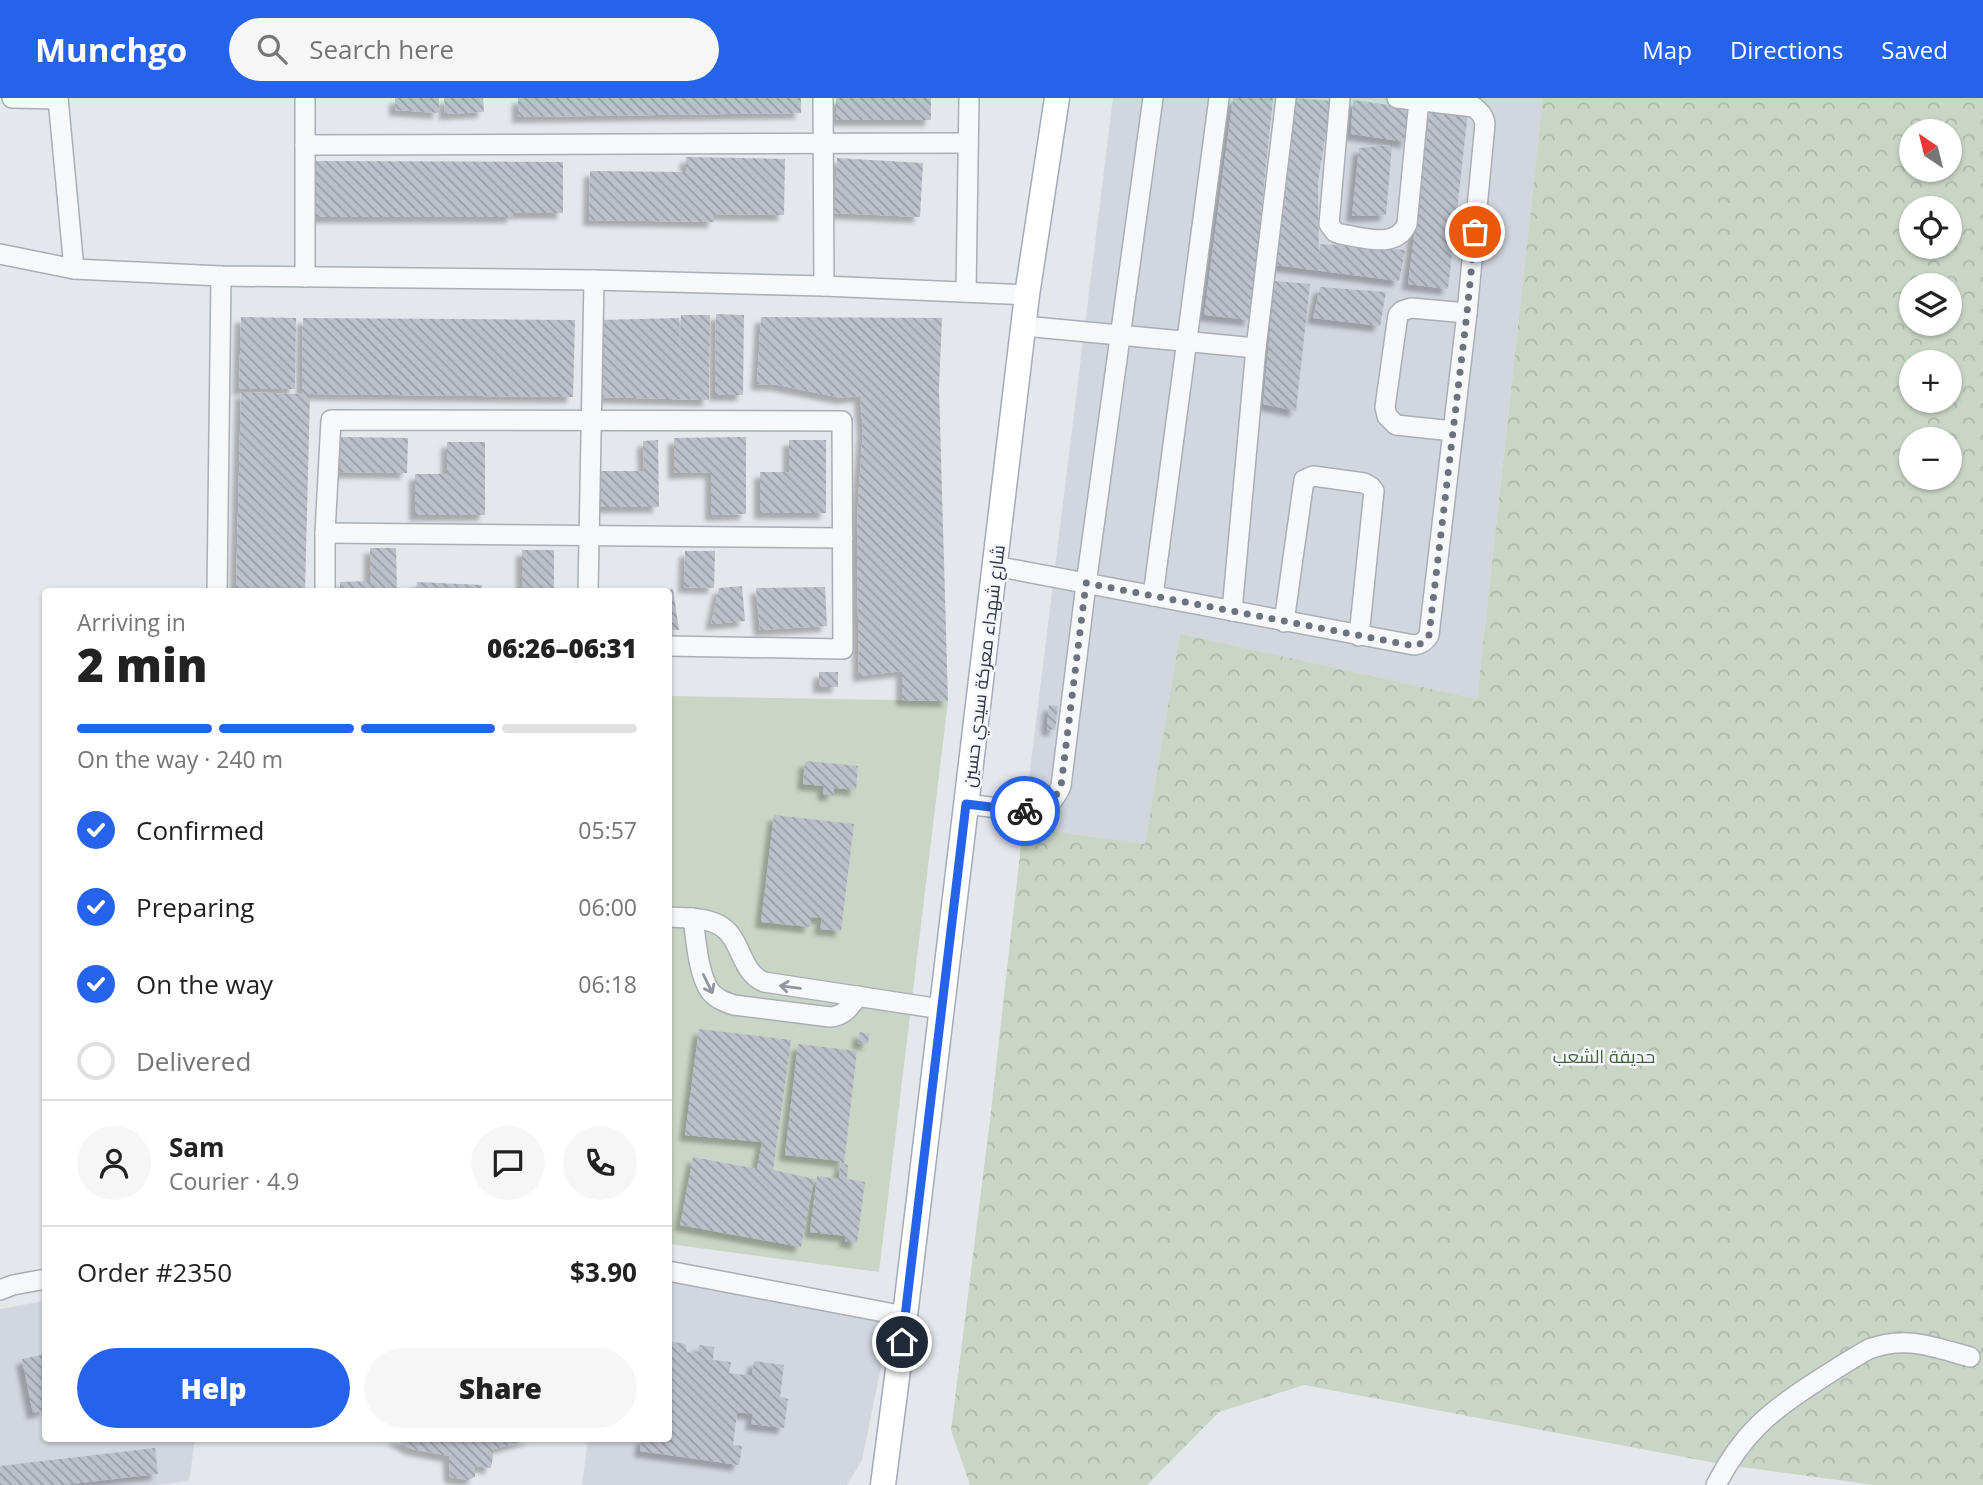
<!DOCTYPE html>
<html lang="en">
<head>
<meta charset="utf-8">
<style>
	:root { --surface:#fff; --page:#f6f6f6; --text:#222; --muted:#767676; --line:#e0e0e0; --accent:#2563eb }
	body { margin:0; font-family:"Open Sans",Cairo,sans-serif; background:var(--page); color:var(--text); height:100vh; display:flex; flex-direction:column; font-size:26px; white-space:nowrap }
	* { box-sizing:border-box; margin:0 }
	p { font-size:23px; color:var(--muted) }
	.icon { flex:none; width:38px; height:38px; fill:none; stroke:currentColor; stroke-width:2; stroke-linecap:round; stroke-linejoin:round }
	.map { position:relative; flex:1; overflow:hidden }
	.details { position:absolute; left:42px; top:490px; width:630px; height:854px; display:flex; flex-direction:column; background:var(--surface); border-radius:7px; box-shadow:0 2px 5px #0004 }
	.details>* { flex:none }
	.needle { width:46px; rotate:325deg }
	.controls { position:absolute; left:1899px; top:21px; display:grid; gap:14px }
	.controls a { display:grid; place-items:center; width:63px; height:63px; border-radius:50%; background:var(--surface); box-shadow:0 2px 5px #0004; font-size:35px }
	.pin { position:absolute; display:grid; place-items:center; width:60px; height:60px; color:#fff; margin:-30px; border:4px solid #fff; border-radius:50%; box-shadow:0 2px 7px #0007 }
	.courier { position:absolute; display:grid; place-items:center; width:70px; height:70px; margin:-35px; border:5px solid #2563eb; border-radius:50%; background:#fff; color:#222; box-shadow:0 2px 9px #0007 }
	.overview em { font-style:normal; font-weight:800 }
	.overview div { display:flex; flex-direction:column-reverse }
	.overview { display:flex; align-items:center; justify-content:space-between; height:119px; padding:0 35px }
	h1 { font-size:46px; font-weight:800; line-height:52px }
	.bar { display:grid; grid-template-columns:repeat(4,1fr); gap:10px 7px; align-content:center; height:84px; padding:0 35px }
	.bar i { height:9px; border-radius:5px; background:var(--line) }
	.bar .current { background:var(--accent) }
	.bar p { grid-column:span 4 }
	.line { display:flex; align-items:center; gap:18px; padding:0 35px; border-top:2px solid var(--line) }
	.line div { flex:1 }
	.round { display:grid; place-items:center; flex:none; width:74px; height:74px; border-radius:37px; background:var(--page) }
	ol { padding:0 35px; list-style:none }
	li { display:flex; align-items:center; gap:21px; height:77px }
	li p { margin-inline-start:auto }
	li .icon { padding:7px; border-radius:50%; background:var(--accent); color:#fff; stroke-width:4 }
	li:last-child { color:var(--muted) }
	li i { width:38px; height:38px; border:4px solid var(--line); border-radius:50% }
	.button { display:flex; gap:14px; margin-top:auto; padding:14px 35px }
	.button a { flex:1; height:80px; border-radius:42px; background:var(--accent); color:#fff; font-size:28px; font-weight:800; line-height:80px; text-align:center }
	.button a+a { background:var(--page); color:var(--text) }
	header { display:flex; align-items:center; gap:42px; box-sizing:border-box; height:98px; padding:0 35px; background:var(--accent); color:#fff }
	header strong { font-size:33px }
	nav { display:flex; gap:38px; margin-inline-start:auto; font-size:24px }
	.search { width:490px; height:63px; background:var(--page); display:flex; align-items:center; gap:18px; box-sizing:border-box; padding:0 24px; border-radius:38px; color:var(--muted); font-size:26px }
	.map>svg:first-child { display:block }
	.built { fill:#d2d6de }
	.forest { fill:url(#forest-crowns); fill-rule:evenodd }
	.pitch { fill:#c9d6c5 }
	.building { fill:url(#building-back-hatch); filter:url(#shadow) }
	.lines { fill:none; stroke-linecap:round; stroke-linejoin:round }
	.minor-casing { stroke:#a9aeb7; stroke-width:22 }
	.major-casing { stroke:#a3abb8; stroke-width:27 }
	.minor { stroke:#f7f8fa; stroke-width:19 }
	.major { stroke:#fff; stroke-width:24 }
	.oneway { stroke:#9196a0 }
	.done { stroke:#6c737f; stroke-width:7; stroke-dasharray:0 12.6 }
	.route { stroke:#2563eb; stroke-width:9 }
	.labels { text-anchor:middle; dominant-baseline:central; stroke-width:5; stroke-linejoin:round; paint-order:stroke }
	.street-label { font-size:18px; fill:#2b3445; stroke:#f4f6f9 }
	.park-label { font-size:18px; fill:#3f6138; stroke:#f4f6f9 }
</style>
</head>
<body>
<header>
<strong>Munchgo</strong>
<div class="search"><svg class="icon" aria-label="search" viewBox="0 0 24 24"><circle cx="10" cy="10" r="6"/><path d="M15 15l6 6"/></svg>Search here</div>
<nav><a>Map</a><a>Directions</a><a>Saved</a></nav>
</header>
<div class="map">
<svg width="1983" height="1387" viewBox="0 0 1983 1387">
	<defs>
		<pattern id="forest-crowns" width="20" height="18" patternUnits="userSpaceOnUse" patternTransform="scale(1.75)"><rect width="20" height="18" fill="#c9d6c5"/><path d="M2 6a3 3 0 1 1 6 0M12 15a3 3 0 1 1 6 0" fill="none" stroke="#adb8ab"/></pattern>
		<pattern id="building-back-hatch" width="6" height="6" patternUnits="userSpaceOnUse" patternTransform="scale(1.75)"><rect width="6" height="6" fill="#bbc0ca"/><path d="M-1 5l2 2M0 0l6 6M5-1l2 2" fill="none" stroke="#989da6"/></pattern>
		<filter id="shadow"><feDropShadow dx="-6" dy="6" stdDeviation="2" flood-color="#0004"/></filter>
	</defs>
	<rect width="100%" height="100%" fill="#e4e7ec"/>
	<g class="built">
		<path d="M1113,0H1543L1477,601L1180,537L1145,746L1023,729Z"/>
		<path d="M669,1181L891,1220L862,1362L847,1387H582L588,1341L668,1340Z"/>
		<path d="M45,1203L46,1340L195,1341L189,1383L156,1387H0V1211Z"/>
	</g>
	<path class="forest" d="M1543,0H1983V1387H1875L1726,1367L1304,1287L1219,1314L1147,1387H970L951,1332L990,1022L1023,729L1145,746L1180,536L1477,601ZM1911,33H1950V72H1911ZM1911,110H1950V149H1911ZM1911,187H1950V226H1911ZM1911,264H1950V303H1911ZM1911,341H1950V380H1911Z"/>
	<path class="pitch" d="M669,598L948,603L879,1174L669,1146Z"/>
	<g class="building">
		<path d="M395,0H439V15L395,12Z"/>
		<path d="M444,0H483L484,14L445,16Z"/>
		<path d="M518,0H801V15L518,19Z"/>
		<rect x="836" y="0" width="95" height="22"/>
		<path d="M1233,0H1273L1250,222L1204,217Z"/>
		<path d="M1296,0L1331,3L1318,84L1319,163L1320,146L1405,152L1399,183L1275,167L1282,83Z"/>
		<path d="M1353,2L1411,10L1407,44L1351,36Z"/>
		<path d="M1430,13L1468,14L1448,191L1408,186Z"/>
		<path d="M1392,47L1386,117L1352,118L1359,50Z"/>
		<path d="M686,59L785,61L784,117L714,116V124L589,122L590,73L686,74Z"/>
		<path d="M837,60L923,65L920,119L834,115Z"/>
		<path d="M315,63L563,64V115H512L513,119H315Z"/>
		<path d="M1275,183L1310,186L1296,313L1263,306Z"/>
		<path d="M1320,189L1386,194L1380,228L1313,220Z"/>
		<path d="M716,216L744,217L743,297H715Z"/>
		<path d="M681,217H710L709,302L597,299L600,222L679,220L680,268Z"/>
		<path d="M241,219L296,220L295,291H239Z"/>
		<path d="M761,219L942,220L939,290L948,603L902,602V573L859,578L857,458L858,403L863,332L860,298L842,300L778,287L757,286Z"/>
		<path d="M303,220L575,222L573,299L310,296L305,494H236L241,294L302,296Z"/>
		<path d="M341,339L408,340L407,375L340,374Z"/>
		<path d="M746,339V416L711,417V374L674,375V340Z"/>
		<path d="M658,342L659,409H598L597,373H644L643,343Z"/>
		<path d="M789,342H826V415H760V374H789Z"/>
		<path d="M447,344H485V417H415V376H447Z"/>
		<path d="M370,450H396L397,494H340V484L370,483Z"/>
		<rect x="522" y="452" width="32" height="42"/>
		<path d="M685,453H715L714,490L684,489Z"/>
		<path d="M417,484L482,487V494H416Z"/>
		<path d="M742,488L745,523L711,526L719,490Z"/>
		<path d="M825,489L827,528L760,532L756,490Z"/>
		<path d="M673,491L679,532H668V492Z"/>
		<rect x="819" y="574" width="19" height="15"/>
		<path d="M1049,607L1058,608L1055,632L1047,631Z"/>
		<path d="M805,663L858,668L856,692L834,690L833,697L823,696L824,688L803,686Z"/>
		<path d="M774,717L854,726L841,833L820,831L822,820L811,819L810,829L761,824Z"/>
		<path d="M699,931L791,942L773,1072L814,1081L801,1149L680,1127L693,1059L757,1071L762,1044L685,1037Z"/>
		<path d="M859,934L869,936L868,946L858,945Z"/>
		<path d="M798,946L857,953L844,1066L848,1067L847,1081L865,1084L857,1145L845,1143L846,1138L810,1134L817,1078L839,1081L841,1063L785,1057Z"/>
		<path d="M668,1243L685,1246L687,1254L698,1256L699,1247L714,1249L713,1262L731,1264L729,1275L752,1278L754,1263L784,1267L780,1299L788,1301L784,1330L751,1326L753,1316L737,1314L733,1347L742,1348L739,1367L640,1353L642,1340H668Z"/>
		<path d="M46,1256V1312L33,1315L22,1261Z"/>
		<path d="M392,1340H531L532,1341L494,1351L491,1370L475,1368V1379L468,1382L450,1379L449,1358L412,1351Z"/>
		<path d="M155,1350L158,1376L62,1387H0V1368Z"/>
	</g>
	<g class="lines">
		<g class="minor-casing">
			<g id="minor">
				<path d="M12,0L58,1"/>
				<path d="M58,0L74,171"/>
				<path d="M305,0V179"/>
				<path d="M823,0L824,188"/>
				<path d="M1340,0L1329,126L1335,134L1340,136C1362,139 1396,152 1407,126L1419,2"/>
				<path d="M305,47L968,45"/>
				<path d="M0,156L74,171L221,178L594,182L824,188L1027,197"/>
				<path d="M966,194L969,0"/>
				<path d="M1024,228L1256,250"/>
				<path d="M1453,333L1396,327L1387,318L1385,309L1398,217L1402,213L1411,210L1467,215"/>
				<path d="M325,435L843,440"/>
				<path d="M995,468L1414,547C1421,546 1425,544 1429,537L1467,215L1485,26C1484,18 1480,14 1474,9L1397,0"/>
				<path d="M217,494L221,178"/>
				<path d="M325,494V435L331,322L842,323L843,551L668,548"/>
				<path d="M588,494L594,182"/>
				<path d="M1153,498L1219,0"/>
				<path d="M1232,513L1256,250L1286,0"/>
				<path d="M1284,524L1304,382L1313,378L1364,385L1371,389L1374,393L1359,538"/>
				<path d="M966,706L1031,714C1046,710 1055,703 1061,688L1086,486L1153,0"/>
				<path d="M668,819C685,820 703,819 717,826C743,838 738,873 764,884L941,911"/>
				<path d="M693,820C696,841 698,876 710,893C716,901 725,904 734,907L830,919C844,918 850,909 858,898"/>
				<path d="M668,1173L905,1218"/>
				<path d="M0,1192L13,1187L46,1181"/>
				<path d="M1716,1387C1742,1336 1770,1313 1817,1283C1834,1272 1851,1261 1869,1251C1906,1237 1933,1249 1970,1259"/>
			</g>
		</g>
		<g class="major-casing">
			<path id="major" d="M883,1387L905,1218L1027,197L1057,0"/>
		</g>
		<use href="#minor" class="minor"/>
		<use href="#major" class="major"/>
	</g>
	<defs><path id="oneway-shaft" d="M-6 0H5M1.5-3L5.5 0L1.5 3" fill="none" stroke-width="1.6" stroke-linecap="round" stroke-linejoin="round" transform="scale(1.75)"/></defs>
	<g class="oneway">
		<use href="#oneway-shaft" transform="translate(708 886) rotate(64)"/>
		<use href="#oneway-shaft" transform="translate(790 889) rotate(-172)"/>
	</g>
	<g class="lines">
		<path class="done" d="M1025,713C1043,715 1054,703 1061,688L1086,485L1414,548C1421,546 1425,544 1429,537L1467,215L1475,134"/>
		<path class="route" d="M902,1244L966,706L1025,713"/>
	</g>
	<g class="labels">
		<g class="street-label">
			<text transform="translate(983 568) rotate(-83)">شارع شهداء معركة سيدي حسين</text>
		</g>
		<g class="park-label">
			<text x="1604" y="958">حديقة الشعب</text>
		</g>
	</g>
</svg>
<div class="controls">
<a><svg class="needle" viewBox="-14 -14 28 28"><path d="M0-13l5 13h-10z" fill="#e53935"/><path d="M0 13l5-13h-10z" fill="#767676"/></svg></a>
<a><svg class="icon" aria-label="locate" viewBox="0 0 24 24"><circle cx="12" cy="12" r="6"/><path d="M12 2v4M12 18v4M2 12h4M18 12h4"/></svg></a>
<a><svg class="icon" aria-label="layers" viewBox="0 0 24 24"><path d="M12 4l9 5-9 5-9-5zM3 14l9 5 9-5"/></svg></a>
<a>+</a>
<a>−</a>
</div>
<div class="pin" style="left:1475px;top:134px;background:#ea580c"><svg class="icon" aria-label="bag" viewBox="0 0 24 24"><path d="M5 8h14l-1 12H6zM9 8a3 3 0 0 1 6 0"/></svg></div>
<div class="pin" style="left:902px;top:1244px;background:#1f2937"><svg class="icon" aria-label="home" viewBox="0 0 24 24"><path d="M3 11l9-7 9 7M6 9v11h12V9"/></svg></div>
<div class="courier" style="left:1025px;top:713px"><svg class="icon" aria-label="bike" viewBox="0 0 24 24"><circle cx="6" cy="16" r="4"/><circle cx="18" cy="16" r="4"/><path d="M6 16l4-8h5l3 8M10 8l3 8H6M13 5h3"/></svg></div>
<section class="details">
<div class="overview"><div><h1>2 min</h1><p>Arriving in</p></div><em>06:26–06:31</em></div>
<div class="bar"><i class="current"></i><i class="current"></i><i class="current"></i><i></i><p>On the way · 240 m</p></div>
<ol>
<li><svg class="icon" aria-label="check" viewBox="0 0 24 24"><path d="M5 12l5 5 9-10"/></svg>Confirmed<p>05:57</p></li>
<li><svg class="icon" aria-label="check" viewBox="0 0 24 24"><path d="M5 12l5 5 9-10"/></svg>Preparing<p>06:00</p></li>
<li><svg class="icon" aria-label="check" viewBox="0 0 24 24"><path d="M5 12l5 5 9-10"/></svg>On the way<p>06:18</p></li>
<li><i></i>Delivered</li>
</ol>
<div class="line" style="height:126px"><a class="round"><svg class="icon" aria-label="person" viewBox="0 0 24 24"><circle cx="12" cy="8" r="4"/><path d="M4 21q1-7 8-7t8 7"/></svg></a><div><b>Sam</b><p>Courier · 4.9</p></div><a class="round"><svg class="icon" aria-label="chat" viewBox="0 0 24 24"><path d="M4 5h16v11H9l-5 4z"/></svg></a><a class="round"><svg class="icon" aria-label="phone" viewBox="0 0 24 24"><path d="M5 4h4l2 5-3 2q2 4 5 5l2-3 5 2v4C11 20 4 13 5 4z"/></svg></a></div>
<div class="line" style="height:91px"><div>Order #2350</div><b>$3.90</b></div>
<div class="button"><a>Help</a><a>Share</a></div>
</section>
</div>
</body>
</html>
